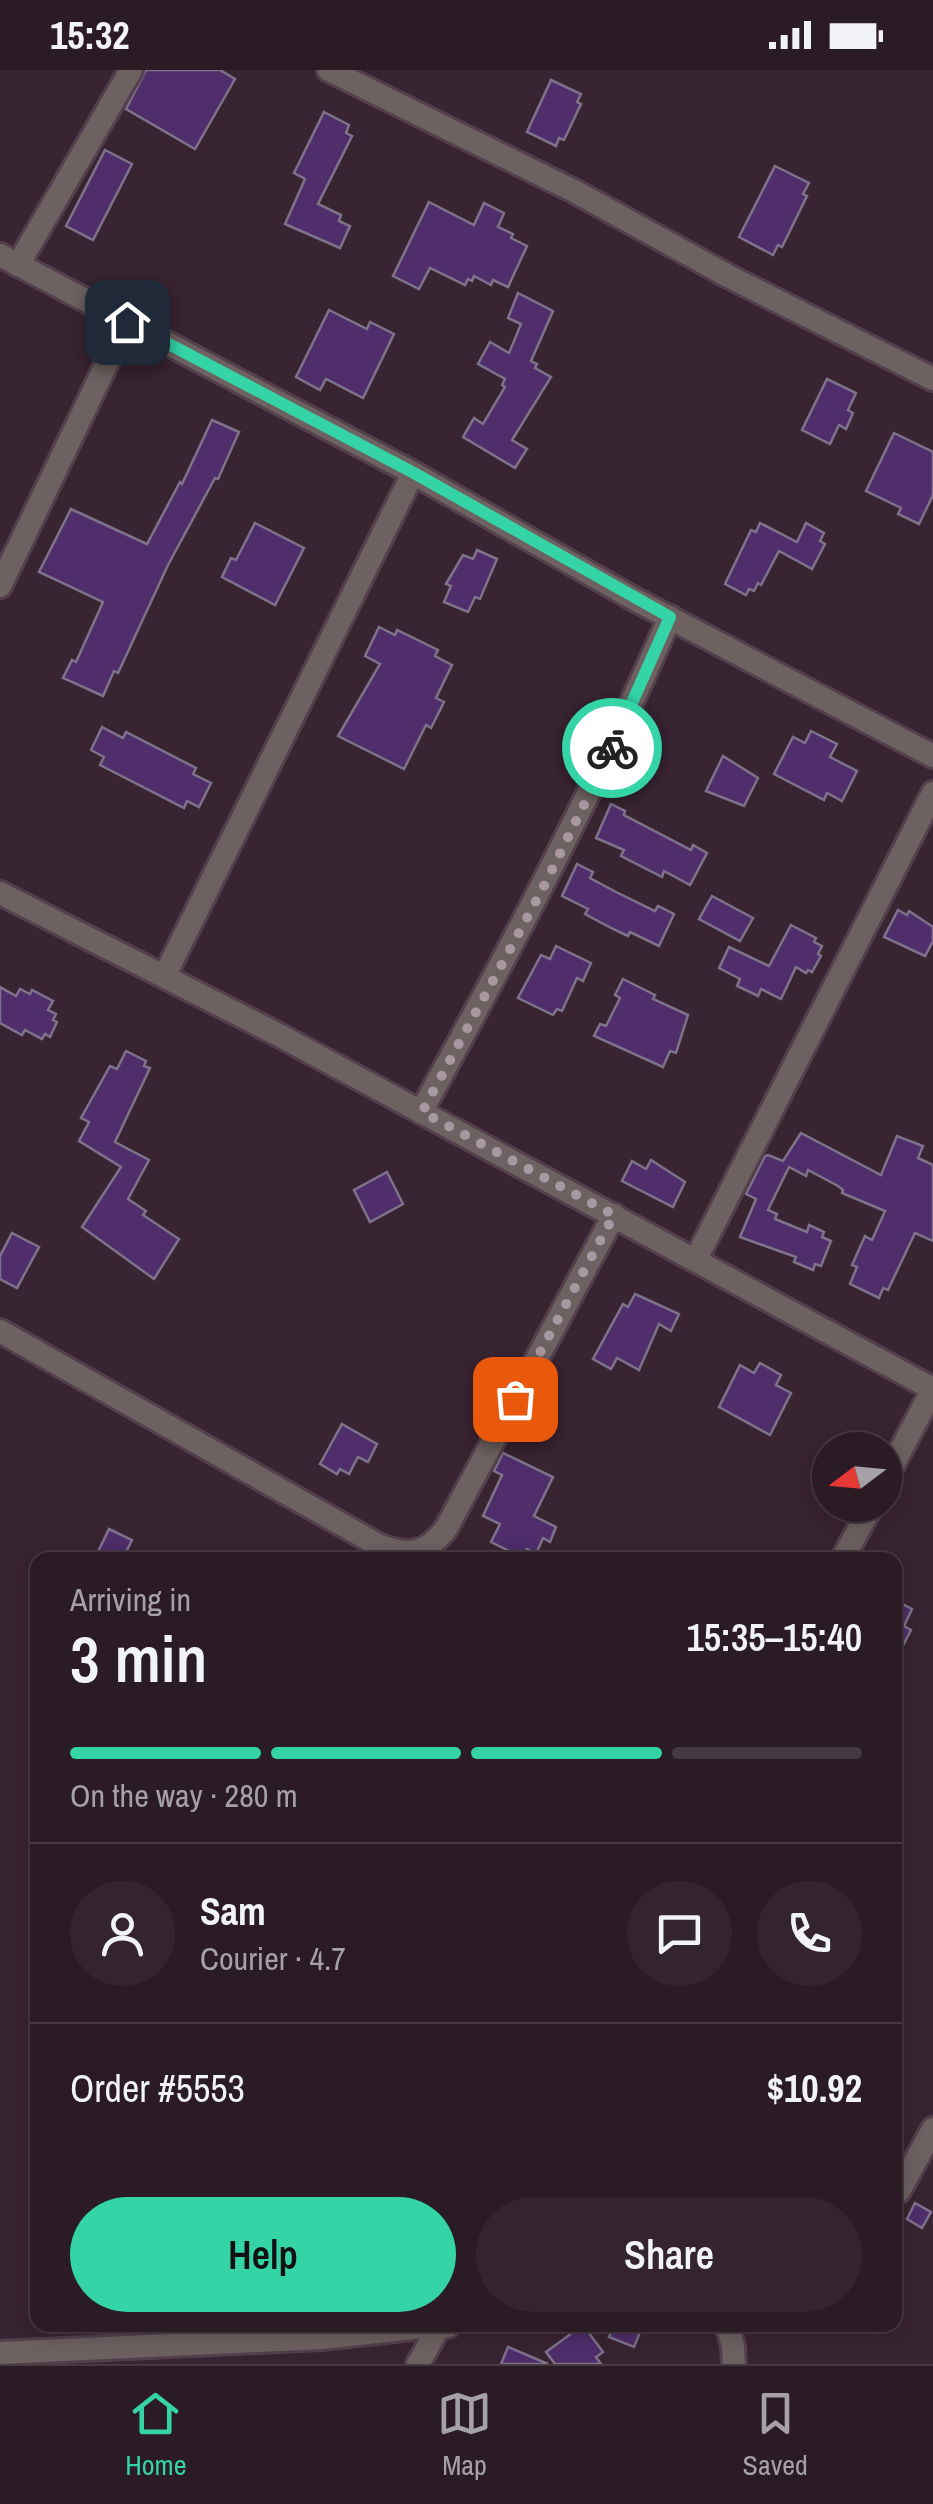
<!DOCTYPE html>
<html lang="en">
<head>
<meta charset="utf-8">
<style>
	:root { --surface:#2b1b25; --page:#33242d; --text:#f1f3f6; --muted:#a6a1a7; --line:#473942; --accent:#34d4a7 }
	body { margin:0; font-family:"Archivo Narrow",sans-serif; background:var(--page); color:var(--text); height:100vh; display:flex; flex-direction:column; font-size:38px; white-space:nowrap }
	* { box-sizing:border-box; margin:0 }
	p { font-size:32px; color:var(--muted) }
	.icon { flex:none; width:55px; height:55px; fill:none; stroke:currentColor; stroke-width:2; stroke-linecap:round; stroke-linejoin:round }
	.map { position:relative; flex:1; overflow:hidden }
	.drawer { position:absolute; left:30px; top:1482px; width:872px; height:780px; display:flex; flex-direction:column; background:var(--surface); border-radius:20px; box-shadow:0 5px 25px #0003,0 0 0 2px var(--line) }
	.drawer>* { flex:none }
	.needle { width:65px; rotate:254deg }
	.controls { position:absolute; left:812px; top:1362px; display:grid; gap:20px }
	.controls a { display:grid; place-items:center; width:90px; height:90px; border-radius:50%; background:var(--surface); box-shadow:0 5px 25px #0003,0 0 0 2px var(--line); font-size:50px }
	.pin { position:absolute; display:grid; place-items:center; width:85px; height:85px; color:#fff; margin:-42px; border-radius:20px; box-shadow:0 5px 15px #0006 }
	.courier { position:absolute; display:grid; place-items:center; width:100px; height:100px; margin:-50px; border:8px solid #34d4a7; border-radius:50%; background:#fff; color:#222; box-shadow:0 2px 12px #0007 }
	.head em { font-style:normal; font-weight:600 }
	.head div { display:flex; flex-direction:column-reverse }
	.head { display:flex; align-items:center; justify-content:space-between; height:170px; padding:0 40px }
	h1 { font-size:65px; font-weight:600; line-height:75px }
	.bar { display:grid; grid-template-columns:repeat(4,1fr); gap:15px 10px; align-content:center; height:120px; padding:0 40px }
	.bar i { height:12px; border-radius:8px; background:var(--line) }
	.bar .on { background:var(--accent) }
	.bar p { grid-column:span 4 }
	.line { display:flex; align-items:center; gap:25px; padding:0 40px; border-top:2px solid var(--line) }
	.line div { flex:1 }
	.round { display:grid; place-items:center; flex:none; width:105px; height:105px; border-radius:52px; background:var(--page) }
	.action { display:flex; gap:20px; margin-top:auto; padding:20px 40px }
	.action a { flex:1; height:115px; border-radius:60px; background:var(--accent); color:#111; font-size:40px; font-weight:600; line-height:115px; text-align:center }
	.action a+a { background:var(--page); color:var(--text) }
	.status { display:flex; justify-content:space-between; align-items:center; height:70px; padding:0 50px; background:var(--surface); direction:ltr }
	.status svg { height:28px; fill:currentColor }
	.dock { display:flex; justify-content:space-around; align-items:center; height:140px; border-top:2px solid var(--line); background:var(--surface); font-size:28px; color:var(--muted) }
	.dock a { display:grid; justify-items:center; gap:5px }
	.dock .on { color:var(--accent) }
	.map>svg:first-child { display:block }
	.building { fill:#4f2e6b; stroke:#7e738b; stroke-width:2.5 }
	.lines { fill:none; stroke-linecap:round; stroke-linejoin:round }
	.minor-casing { stroke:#54404d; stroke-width:28 }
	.minor { stroke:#6e6161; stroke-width:22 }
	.done { stroke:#a898a1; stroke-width:10; stroke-dasharray:0 18 }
	.route { stroke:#34d4a7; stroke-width:12 }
</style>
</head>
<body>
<div class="status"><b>15:32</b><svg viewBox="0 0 49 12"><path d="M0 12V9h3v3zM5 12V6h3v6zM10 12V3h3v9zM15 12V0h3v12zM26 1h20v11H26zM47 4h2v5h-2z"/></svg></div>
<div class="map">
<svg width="933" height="2294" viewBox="0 0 933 2294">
	<rect width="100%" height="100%" fill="#392431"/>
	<g class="building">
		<path d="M146,0H220L235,9L195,79L126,39Z"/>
		<path d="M551,10L581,24L577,32L581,34L564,70L559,68L556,76L527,62Z"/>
		<path d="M324,42L349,55L346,63L352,66L318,134L341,145L339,151L350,156L340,178L285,154L305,109L294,103Z"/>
		<path d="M105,80L132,94L93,170L66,156Z"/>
		<path d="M775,96L809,113L803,124L807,126L782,177L778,175L773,185L739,167Z"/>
		<path d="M429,132L474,155L484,133L504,143L498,157L513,164L511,168L527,176L508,217L493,210L491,215L474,206L472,211L468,209L465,215L430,198L419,219L393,206Z"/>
		<path d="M518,223L553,241L531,291L537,294L535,298L551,307L512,370L527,379L515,398L463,367L474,348L483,354L505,317L502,315L505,309L478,294L490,272L509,283L521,254L508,248Z"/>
		<path d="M329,240L367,259L370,252L394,264L363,328L326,309L320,320L296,307Z"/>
		<path d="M827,309L856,323L848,340L853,343L846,359L839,355L830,374L802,360Z"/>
		<path d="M212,350L239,362L218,409L215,408L168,495L118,603L114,601L103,626L63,608L72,590L76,592L103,532L39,502L71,439L147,474L180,412L182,414Z"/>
		<path d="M894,363L933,382V425L919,454L898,444L901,438L866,421Z"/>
		<path d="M255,453L304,478L275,535L222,507L231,488L236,490Z"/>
		<path d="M760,453L797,472L806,453L824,463L820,471L825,474L812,499L779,481L761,515L758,513L754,521L749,519L746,525L725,514L751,460L756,462Z"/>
		<path d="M477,480L497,489L480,529L475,527L468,542L444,532L451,516L446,514L463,485L473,489Z"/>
		<path d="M379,557L395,565L397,560L438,580L435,586L452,595L436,628L444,632L431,658L426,655L404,699L338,666L380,594L365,586Z"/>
		<path d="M102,657L123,668L126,662L196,698L193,704L211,713L199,737L187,731L184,738L100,695L104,687L91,680Z"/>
		<path d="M811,661L837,674L830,687L857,701L842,731L827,723L824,730L774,704L793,667L805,673Z"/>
		<path d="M723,686L758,708L744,736L706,721Z"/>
		<path d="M611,734L625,741L624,745L691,780L693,775L707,783L690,815L664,801L662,807L621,786L624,780L596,768Z"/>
		<path d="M577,794L593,802L590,808L616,822L655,841L658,836L674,844L659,876L630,862L628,866L613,859L585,844L588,839L562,826Z"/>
		<path d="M712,826L753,848L740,871L699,849Z"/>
		<path d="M898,840L907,845L909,841L933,857V871L925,886L884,867Z"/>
		<path d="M791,855L816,868L814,872L822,876L818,884L821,886L812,902L808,900L806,903L796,897L781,929L761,919L758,926L737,916L740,909L719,898L729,877L769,896Z"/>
		<path d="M556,876L591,893L583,911L577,908L562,941L557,939L553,945L518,928L541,885L550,889Z"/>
		<path d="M623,909L655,925L653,929L688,945L676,983L670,981L663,997L594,966L600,954L606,956L620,928L615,925Z"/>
		<path d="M0,917L16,926L20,919L30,924L32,920L53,931L48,940L56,944L53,950L57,952L50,967L45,964L42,969L25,960L22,965L0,953Z"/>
		<path d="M126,981L146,991L144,996L150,998L115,1072L149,1090L128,1129L146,1141L143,1145L179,1169L154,1209L82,1157L121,1097L79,1071L89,1052L81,1048L110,996L117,999Z"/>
		<path d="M801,1063L881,1105L897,1066L923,1076L918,1088L933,1095V1171L915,1163L888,1220L883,1218L879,1228L850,1214L857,1197L852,1195L865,1166L872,1170L885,1141L842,1123L843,1120L838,1116L808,1100L806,1106L789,1097L768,1140L777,1144L775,1149L807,1162L809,1155L824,1162L822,1167L831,1171L821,1196L815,1194L813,1200L794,1192L796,1187L740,1167L756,1129L746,1124L765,1086L768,1085L783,1091Z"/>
		<path d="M651,1090L685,1112L673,1137L622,1111L632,1091L646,1099Z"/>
		<path d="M387,1102L403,1134L370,1152L354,1120Z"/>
		<path d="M12,1163L39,1177L17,1218L0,1209V1186Z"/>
		<path d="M635,1224L679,1244L671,1261L659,1254L639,1300L617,1288L611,1299L593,1289L623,1234L628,1237Z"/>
		<path d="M760,1293L781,1305L776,1315L791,1323L770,1365L719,1337L740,1295L754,1303Z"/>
		<path d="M342,1354L377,1374L368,1392L358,1387L349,1404L340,1399L337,1404L320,1394Z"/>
		<path d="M503,1383L553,1407L534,1446L556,1457L550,1472L543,1468L536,1484L527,1479L523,1488L491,1472L500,1454L483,1446L502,1405L494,1401Z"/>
		<path d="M109,1459L132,1470L122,1490H94Z"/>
		<path d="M895,1530L912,1539L904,1556L911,1560L895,1591Z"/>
		<path d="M915,2133L931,2142L922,2158L907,2149Z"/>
		<path d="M583,2255L603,2282L596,2287L601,2294H555L546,2282Z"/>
		<path d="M614,2255H643L634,2277L609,2267Z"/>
		<path d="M508,2277L548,2294H501Z"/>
	</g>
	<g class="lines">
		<g class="minor-casing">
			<g id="minor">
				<path d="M329,0L576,122L728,206L933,309"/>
				<path d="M0,185L413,403L634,529L933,686"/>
				<path d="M18,195L131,0"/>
				<path d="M0,516L127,251"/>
				<path d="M0,823L277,964L933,1319"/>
				<path d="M165,905L413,403"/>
				<path d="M421,1042C510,880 596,717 670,547"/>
				<path d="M696,1189L933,723"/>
				<path d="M0,1261L378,1475C408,1487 427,1485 447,1457L614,1145"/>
				<path d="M885,1410L933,1319"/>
				<path d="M842,1490L872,1435"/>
				<path d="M899,2121L933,2059"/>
				<path d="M727,2255L733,2276L734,2294"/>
				<path d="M0,2283L322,2268L441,2255"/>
				<path d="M418,2294L439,2257L448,2256"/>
			</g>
		</g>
		<use href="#minor" class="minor"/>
	</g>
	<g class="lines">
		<path class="done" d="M515,1329L614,1145L422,1042L542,820L612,678"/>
		<path class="route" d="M127,252L414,403L670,547L612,678"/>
	</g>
</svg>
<div class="controls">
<a><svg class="needle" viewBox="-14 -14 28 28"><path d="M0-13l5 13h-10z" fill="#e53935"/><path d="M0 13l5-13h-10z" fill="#a6a1a7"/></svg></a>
</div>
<div class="pin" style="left:515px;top:1329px;background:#ea580c"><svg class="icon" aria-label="bag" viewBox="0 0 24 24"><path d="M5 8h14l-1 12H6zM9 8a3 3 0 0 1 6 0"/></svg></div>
<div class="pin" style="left:127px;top:252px;background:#1f2937"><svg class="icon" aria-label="home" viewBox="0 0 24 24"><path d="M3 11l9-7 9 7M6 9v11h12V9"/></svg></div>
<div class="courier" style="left:612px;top:678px"><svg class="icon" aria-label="bike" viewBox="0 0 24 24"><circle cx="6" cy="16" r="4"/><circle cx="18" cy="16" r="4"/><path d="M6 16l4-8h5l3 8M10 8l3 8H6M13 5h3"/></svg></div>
<section class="drawer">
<div class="head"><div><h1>3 min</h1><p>Arriving in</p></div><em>15:35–15:40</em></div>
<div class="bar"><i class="on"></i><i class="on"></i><i class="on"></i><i></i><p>On the way · 280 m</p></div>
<div class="line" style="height:180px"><a class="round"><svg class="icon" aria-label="person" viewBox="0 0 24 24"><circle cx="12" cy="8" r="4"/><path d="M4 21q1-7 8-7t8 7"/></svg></a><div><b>Sam</b><p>Courier · 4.7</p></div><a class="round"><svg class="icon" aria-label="chat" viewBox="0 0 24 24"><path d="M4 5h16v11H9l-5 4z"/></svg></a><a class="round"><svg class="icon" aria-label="phone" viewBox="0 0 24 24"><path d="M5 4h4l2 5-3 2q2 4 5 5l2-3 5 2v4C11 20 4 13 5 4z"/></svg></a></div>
<div class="line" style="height:130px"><div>Order #5553</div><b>$10.92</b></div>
<div class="action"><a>Help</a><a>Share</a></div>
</section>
</div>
<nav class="dock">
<a class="on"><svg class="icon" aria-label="home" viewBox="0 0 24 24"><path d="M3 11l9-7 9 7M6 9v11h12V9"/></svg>Home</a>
<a><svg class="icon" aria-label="map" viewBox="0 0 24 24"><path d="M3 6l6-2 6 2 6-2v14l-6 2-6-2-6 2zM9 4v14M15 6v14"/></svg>Map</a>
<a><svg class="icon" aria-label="saved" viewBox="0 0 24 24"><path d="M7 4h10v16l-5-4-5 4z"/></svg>Saved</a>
</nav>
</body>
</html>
